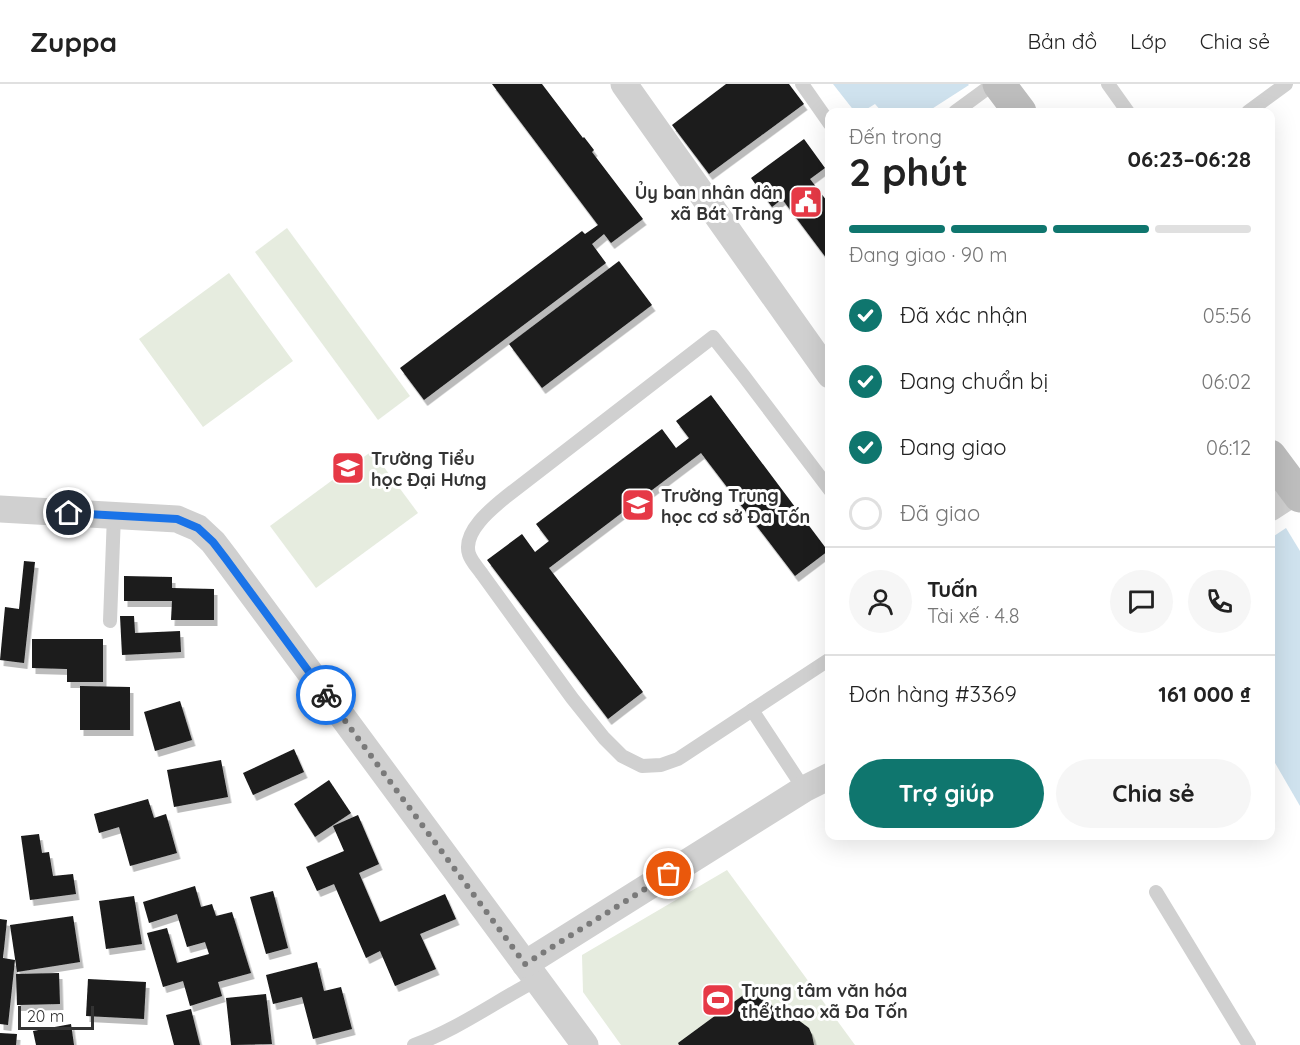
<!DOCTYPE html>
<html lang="vi">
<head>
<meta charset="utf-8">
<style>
	:root { --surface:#fff; --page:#f6f6f6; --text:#222; --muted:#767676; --line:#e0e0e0; --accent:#0f766e }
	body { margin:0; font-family:Quicksand,sans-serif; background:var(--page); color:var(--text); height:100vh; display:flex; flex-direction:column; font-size:22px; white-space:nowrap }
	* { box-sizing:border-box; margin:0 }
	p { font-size:20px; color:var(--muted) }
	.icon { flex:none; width:33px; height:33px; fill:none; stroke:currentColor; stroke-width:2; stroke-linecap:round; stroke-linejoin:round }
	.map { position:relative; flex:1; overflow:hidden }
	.panel { position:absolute; left:825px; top:24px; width:450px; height:732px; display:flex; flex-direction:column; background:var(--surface); border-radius:12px; box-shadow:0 6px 24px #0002 }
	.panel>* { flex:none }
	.scale { position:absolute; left:18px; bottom:15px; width:76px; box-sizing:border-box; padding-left:6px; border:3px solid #333; border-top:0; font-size:16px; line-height:21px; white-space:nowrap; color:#333; -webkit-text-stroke:4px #fff; paint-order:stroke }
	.pin { position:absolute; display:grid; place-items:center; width:51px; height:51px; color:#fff; margin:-26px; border:3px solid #fff; border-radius:50%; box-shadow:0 2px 6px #0007 }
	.courier { position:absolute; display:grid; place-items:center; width:60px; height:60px; margin:-30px; border:4px solid #1a73e8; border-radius:50%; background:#fff; color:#222; box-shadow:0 2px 8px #0007 }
	.overview em { font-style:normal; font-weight:800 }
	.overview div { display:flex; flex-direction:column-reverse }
	.overview { display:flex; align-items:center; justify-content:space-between; height:102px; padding:0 24px }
	h1 { font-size:39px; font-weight:800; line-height:45px }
	.bar { display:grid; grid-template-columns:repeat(4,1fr); gap:9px 6px; align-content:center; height:72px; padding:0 24px }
	.bar i { height:8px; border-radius:4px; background:var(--line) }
	.bar .active { background:var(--accent) }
	.bar p { grid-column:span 4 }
	.line { display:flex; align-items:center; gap:15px; padding:0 24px; border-top:2px solid var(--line) }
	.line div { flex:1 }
	.round { display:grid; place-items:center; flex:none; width:63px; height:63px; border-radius:32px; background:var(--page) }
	ol { padding:0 24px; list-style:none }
	li { display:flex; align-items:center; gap:18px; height:66px }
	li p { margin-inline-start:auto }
	li .icon { padding:6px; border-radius:50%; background:var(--accent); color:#fff; stroke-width:4 }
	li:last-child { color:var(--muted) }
	li i { width:33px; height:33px; border:3px solid var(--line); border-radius:50% }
	.primary-button { display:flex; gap:12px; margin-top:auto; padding:12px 24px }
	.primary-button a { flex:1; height:69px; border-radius:36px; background:var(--accent); color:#fff; font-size:24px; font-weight:800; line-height:69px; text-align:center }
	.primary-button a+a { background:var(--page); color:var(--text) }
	header { display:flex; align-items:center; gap:36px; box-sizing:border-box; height:84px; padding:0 30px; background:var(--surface); border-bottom:2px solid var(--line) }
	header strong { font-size:28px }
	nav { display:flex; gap:33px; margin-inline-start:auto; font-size:21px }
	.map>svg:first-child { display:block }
	.green { fill:#e6ecdf }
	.water { fill:#cfe2ee }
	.building { fill:#1a1a1a; filter:url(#shadow) }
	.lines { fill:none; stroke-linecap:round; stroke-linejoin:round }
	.lane { stroke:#d0d0d0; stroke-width:14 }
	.street { stroke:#d0d0d0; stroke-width:27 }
	.secondary { stroke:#bdbdbd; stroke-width:33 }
	.done { stroke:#7a7a7a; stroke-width:6; stroke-dasharray:0 10.8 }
	.route { stroke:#1a73e8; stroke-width:8 }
	.labels { text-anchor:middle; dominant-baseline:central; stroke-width:6; stroke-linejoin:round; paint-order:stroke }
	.poi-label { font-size:18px; font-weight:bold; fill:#333; stroke:#fff; text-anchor:start }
</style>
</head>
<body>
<header>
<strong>Zuppa</strong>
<nav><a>Bản đồ</a><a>Lớp</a><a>Chia sẻ</a></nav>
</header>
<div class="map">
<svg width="1300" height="961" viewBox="0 0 1300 961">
	<defs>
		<filter id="shadow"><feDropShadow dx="3.5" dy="6" stdDeviation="0" flood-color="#0004"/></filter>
	</defs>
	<rect width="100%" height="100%" fill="#fff"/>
	<g class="green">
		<path d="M287,144L410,312L378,336L255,168Z"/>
		<path d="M229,189L293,277L203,343L139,255Z"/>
		<path d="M372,367L418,429L316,504L270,442Z"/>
		<path d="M727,786L855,961H621L583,908L582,871Z"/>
	</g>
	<g class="water">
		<path d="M833,0H968L969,1L927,28H882L875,20L862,28H855Z"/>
		<path d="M1286,444L1300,467V722L1271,672V454Z"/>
	</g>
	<g class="building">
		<path d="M492,0H542L583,54L584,53L594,66L592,68L643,135L611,159L604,150L592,160L606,179L424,316L400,284L582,147L585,150L598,141Z"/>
		<path d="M726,0H789L804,20L709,90L672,41Z"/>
		<path d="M804,55L825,84L810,95L830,121V179L782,115L772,123L751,94Z"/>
		<path d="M619,177L652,221L542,304L509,260Z"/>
		<path d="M711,311L828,467L795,492L701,369L549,484L643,608L608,635L487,476L522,450L535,468L549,457L536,440L662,345L676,364L689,354L676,337Z"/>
		<path d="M24,477L35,478L24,579L0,576L5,523L19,525Z"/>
		<path d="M124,492L172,493V504L214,505V536H171L172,517H124Z"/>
		<path d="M120,532H134L135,549L180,547L181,568L122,571Z"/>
		<path d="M32,555H103V598H67V585L32,584Z"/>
		<path d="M80,602L130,603V646H80Z"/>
		<path d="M180,617L192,656L155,667L144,628Z"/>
		<path d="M294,665L304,688L253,711L243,689Z"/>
		<path d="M221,676L228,713L174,723L167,686Z"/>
		<path d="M329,696L351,729L315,753L294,720Z"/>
		<path d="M148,715L154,734L166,730L177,769L130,782L119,743L99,749L94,730Z"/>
		<path d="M358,731L379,780L359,789L380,838L445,810L456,835L420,850L436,885L395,902L380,867L366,874L334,800L317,807L306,783L344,767L333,742Z"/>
		<path d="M39,750L42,769L49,768L53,792L73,790L76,810L30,816L21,752Z"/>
		<path d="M195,802L201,823L212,820L216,832L232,828L251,889L218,898L222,912L190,922L183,897L163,903L147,849L167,844L177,879L209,870L205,858L187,863L177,830L149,839L143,818Z"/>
		<path d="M273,807L288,864L266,870L250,813Z"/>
		<path d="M134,812L142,860L106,865L99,817Z"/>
		<path d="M73,832L80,878L17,888L10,841Z"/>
		<path d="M0,835L7,836L3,874L15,876L8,941L0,940Z"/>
		<path d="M317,878L324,907L341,903L352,945L313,955L302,913L273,920L266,891Z"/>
		<path d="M59,889L60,920L17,921L16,890Z"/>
		<path d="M88,895L146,898L144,935L86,932Z"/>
		<path d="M757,901L782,935L789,934L797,935L809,944L812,951L814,961H679L678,959Z"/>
		<path d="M266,910L272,960L231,961L226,914Z"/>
		<path d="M191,925L200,961H174L166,931Z"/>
		<path d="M71,940L74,961H36L33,947Z"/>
		<path d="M0,949L17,950L16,961H0Z"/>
	</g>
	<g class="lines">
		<g class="lane">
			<path d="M802,0L830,40"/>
			<path d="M1108,0L1128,28"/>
			<path d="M955,28L993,0"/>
			<path d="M1248,28L1286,0"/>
			<path d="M830,406L743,291L713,253L507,412C492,424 462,448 469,470C471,477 478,484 482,490L572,614L604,654L622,672L642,682L661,681L678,675L830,575"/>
			<path d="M110,537L114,431"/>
			<path d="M752,626L804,705"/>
			<path d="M1156,808L1249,961"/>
			<path d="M414,961C457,946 496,917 537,896"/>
		</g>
		<g class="street">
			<path d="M624,0L830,291"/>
			<path d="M1270,424L1296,407"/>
			<path d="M0,425L177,435L198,444L213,458L226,475L585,961"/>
			<path d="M525,880L804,705L830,692"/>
		</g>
		<g class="secondary">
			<path d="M999,0L1020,28"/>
			<path d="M1270,372L1300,412"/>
		</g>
	</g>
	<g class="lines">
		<path class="done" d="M326,611L525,880L669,790"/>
		<path class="route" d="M69,429L177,435L198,444L213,458L226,475L326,611"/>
	</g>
	<defs>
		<g id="civic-square" transform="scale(1.725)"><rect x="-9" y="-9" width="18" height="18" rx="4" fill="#e63946" stroke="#fff"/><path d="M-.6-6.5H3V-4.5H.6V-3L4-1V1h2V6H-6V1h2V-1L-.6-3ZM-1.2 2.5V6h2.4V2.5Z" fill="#fff"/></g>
		<g id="school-square" transform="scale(1.725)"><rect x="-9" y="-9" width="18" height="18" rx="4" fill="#e63946" stroke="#fff"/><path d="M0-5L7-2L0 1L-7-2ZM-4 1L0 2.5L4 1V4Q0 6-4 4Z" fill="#fff"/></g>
		<g id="stadium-square" transform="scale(1.725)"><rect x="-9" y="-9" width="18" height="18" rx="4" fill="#e63946" stroke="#fff"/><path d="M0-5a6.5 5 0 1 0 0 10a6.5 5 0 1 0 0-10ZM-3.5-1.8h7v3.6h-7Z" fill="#fff"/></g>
	</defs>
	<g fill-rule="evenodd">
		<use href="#civic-square" x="806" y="118"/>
		<use href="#school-square" x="348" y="384"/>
		<use href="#school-square" x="638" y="421"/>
		<use href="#stadium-square" x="718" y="916"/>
	</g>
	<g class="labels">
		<g class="poi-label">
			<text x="783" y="108" text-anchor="end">Ủy ban nhân dân<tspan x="783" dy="21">xã Bát Tràng</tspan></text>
			<text x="371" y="374">Trường Tiểu<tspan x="371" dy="21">học Đại Hưng</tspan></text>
			<text x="661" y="411">Trường Trung<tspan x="661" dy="21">học cơ sở Đa Tốn</tspan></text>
			<text x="741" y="906">Trung tâm văn hóa<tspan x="741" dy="21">thể thao xã Đa Tốn</tspan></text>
		</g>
	</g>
</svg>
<div class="scale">20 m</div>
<div class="pin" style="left:669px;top:790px;background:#ea580c"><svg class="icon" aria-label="bag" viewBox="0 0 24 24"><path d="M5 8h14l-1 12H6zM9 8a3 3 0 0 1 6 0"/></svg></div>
<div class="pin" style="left:69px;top:429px;background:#1f2937"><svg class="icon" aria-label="home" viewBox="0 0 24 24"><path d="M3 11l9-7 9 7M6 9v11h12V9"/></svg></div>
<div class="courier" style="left:326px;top:611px"><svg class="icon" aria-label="bike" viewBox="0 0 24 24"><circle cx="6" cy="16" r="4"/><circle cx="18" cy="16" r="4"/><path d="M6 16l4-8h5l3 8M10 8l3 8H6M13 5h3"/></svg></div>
<section class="panel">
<div class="overview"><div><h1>2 phút</h1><p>Đến trong</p></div><em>06:23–06:28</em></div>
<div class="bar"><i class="active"></i><i class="active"></i><i class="active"></i><i></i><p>Đang giao · 90 m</p></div>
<ol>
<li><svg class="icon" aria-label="check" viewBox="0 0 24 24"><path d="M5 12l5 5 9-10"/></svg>Đã xác nhận<p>05:56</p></li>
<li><svg class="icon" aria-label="check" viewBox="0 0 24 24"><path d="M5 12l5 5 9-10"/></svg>Đang chuẩn bị<p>06:02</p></li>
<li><svg class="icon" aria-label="check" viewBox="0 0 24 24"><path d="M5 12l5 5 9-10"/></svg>Đang giao<p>06:12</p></li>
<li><i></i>Đã giao</li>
</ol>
<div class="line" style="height:108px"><a class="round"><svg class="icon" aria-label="person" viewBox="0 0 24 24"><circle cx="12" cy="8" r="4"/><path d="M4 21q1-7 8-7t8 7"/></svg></a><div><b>Tuấn</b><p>Tài xế · 4.8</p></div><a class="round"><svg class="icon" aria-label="chat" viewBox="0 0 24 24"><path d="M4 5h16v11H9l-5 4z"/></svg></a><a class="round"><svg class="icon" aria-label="phone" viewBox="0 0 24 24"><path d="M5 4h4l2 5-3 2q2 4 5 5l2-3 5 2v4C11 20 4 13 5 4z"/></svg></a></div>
<div class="line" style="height:78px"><div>Đơn hàng #3369</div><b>161 000 ₫</b></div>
<div class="primary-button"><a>Trợ giúp</a><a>Chia sẻ</a></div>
</section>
</div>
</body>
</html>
